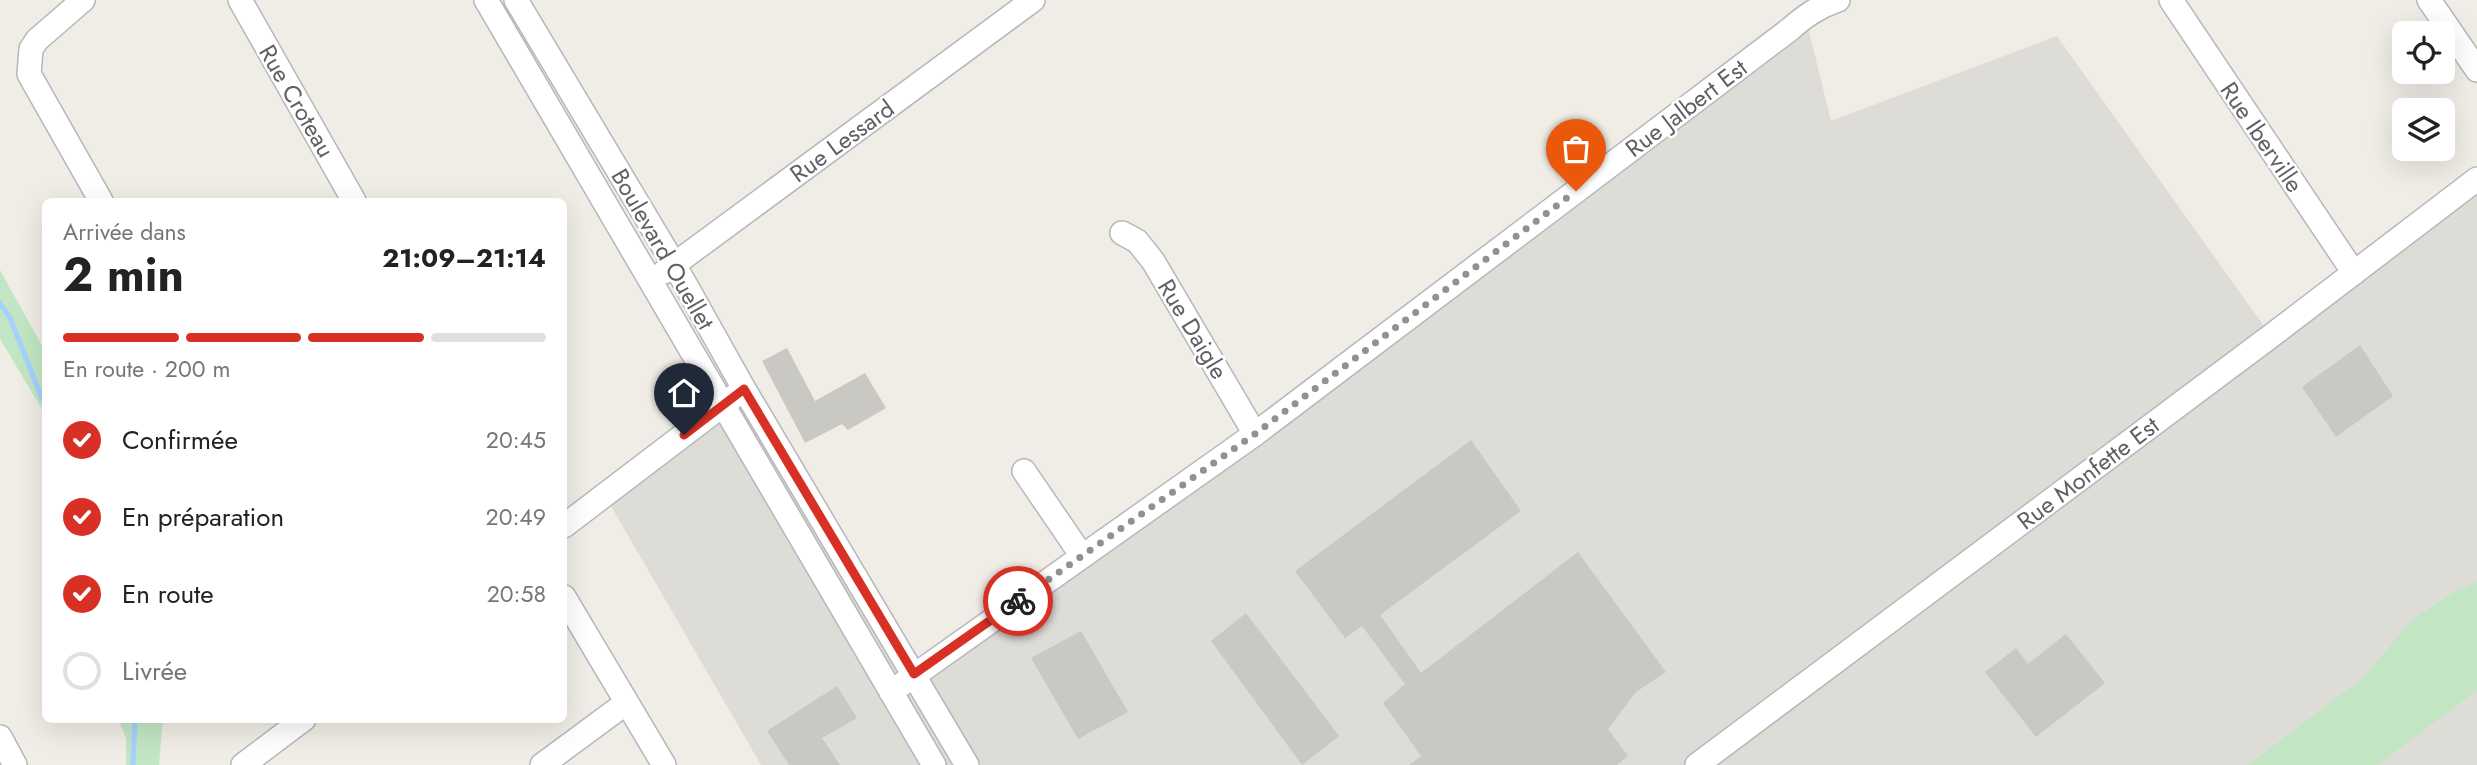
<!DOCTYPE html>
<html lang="fr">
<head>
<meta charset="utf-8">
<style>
	:root { --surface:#fff; --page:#f6f6f6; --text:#222; --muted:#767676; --line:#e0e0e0; --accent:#d93025 }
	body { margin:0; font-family:Jost,sans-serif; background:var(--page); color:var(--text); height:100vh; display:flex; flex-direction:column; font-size:26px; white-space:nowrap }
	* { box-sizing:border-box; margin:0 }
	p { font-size:23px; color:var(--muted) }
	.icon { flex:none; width:38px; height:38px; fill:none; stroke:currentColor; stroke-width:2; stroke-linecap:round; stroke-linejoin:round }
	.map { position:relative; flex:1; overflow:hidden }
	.side { position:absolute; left:42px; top:198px; width:525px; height:525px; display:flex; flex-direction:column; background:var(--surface); border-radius:10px; box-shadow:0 7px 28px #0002 }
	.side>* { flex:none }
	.tools { position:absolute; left:2392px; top:21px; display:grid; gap:14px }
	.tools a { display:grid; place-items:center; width:63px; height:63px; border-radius:10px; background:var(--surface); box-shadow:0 7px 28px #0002; font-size:35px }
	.pin { position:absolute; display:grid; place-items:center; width:60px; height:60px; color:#fff; margin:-72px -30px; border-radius:50% 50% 50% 0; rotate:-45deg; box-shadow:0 0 7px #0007 }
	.pin .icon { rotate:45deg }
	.courier { position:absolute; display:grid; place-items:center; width:70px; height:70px; margin:-35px; border:5px solid #d93025; border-radius:50%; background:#fff; color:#222; box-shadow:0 2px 9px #0007 }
	.overview em { font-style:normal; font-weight:700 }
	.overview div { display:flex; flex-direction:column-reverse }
	.overview { display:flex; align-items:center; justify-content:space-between; height:119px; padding:0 21px }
	h1 { font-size:46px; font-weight:700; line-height:52px }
	.bar { display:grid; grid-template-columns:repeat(4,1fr); gap:10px 7px; align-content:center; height:84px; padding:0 21px }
	.bar i { height:9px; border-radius:5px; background:var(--line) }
	.bar .on { background:var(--accent) }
	.bar p { grid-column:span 4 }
	ol { padding:0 21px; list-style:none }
	li { display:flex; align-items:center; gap:21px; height:77px }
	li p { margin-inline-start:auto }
	li .icon { padding:7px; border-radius:50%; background:var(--accent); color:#fff; stroke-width:4 }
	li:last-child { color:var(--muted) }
	li i { width:38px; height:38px; border:4px solid var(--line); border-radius:50% }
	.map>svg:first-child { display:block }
	.industrial { fill:#dedcd7 }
	.green { fill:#c2e6c4 }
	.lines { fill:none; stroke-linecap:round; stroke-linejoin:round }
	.stream { stroke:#a6d1fe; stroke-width:5 }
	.building { fill:#cac8c2 }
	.minor-casing { stroke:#b5b7bc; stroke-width:26 }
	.minor { stroke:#fff; stroke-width:23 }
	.done { stroke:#909192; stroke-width:7; stroke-dasharray:0 12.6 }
	.route { stroke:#d93025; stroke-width:9 }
	.labels { text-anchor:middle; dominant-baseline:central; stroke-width:5; stroke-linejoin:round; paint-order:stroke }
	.street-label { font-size:24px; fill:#5d6065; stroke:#fff }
</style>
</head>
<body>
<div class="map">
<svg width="2477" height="765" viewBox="0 0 2477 765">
	<rect width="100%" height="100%" fill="#efede5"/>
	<path class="industrial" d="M1805,15L1831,121L2057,36L2271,336L2477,179V765H761L604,494L744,389L914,674Z"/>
	<g class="green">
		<path d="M0,270L45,351V414L0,339Z"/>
		<path d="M2477,582V690L2378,765H2248L2363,678L2413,619L2451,594Z"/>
		<path d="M118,719H163L159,765H126V738Z"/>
	</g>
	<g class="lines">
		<g class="stream">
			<path d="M0,303L10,318L41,396L46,403"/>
			<path d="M133,765L135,719"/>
		</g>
	</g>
	<g class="building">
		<path d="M2360,345L2393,396L2336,437L2302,387Z"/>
		<path d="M787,348L815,401L865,373L886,408L848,430L842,424L805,443L762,361Z"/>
		<path d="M1471,440L1521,511L1380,615L1421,673L1578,552L1666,672L1636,692L1608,729L1628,756L1617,765H1409L1421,756L1383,703L1405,684L1362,626L1345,638L1295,571Z"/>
		<path d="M1246,613L1339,736L1302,765L1211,641Z"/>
		<path d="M1081,631L1128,712L1078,739L1031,658Z"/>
		<path d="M2066,634L2105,683L2036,737L1985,672L2016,648L2028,664Z"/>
		<path d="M837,686L857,718L822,738L840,765H789L767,731Z"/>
	</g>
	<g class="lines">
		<g class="minor-casing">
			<g id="minor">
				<path d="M83,0L37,40L31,49L29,74L101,201"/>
				<path d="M240,0L354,201"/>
				<path d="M486,0L934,765"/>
				<path d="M516,0L674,264L744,389L967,765"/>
				<path d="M2171,0L2354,273"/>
				<path d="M2429,0L2477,70"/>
				<path d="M1122,233L1137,241L1153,261L1255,434"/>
				<path d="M664,272L1033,0"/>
				<path d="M1024,471L1082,556"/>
				<path d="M564,526L736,395"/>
				<path d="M564,597L664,765"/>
				<path d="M891,692L1255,434L1789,30C1805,16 1818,7 1838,0"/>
				<path d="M0,737L15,765"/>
				<path d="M243,765L304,719"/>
				<path d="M542,765L626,703"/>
				<path d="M1697,765L2271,336L2477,179"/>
			</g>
		</g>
		<use href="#minor" class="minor"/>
	</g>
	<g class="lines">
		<path class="done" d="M1018,601L1255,434L1576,191"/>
		<path class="route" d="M684,435L744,389L914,674L1018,601"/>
	</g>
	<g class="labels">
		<g class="street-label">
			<text transform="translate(297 101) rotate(60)">Rue Croteau</text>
			<text transform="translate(1686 108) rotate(-37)">Rue Jalbert Est</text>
			<text transform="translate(2262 137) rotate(56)">Rue Iberville</text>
			<text transform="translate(842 141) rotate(-36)">Rue Lessard</text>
			<text transform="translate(663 249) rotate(60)">Boulevard Ouellet</text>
			<text transform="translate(1193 329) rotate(59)">Rue Daigle</text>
			<text transform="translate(2088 473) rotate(-37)">Rue Monfette Est</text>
		</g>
	</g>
</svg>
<div class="tools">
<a><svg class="icon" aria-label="locate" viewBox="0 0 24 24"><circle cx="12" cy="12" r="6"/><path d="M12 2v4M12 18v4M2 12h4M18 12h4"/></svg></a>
<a><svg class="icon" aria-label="layers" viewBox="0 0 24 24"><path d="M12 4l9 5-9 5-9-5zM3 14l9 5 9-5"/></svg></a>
</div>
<div class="pin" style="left:1576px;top:191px;background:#ea580c"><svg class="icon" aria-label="bag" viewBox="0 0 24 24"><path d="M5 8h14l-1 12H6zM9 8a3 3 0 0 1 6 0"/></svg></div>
<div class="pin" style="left:684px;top:435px;background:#1f2937"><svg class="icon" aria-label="home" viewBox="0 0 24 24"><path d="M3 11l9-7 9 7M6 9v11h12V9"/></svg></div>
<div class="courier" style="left:1018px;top:601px"><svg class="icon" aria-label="bike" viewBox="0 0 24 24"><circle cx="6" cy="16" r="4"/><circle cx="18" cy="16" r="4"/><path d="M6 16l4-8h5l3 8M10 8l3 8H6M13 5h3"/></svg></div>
<section class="side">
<div class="overview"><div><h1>2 min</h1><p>Arrivée dans</p></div><em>21:09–21:14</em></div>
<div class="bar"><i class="on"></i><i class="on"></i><i class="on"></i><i></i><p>En route · 200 m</p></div>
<ol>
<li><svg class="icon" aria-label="check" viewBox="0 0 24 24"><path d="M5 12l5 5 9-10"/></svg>Confirmée<p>20:45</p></li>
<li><svg class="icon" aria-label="check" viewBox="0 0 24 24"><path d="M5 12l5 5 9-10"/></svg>En préparation<p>20:49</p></li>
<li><svg class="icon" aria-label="check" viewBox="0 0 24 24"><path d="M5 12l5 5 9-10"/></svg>En route<p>20:58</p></li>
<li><i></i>Livrée</li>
</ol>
</section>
</div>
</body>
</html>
